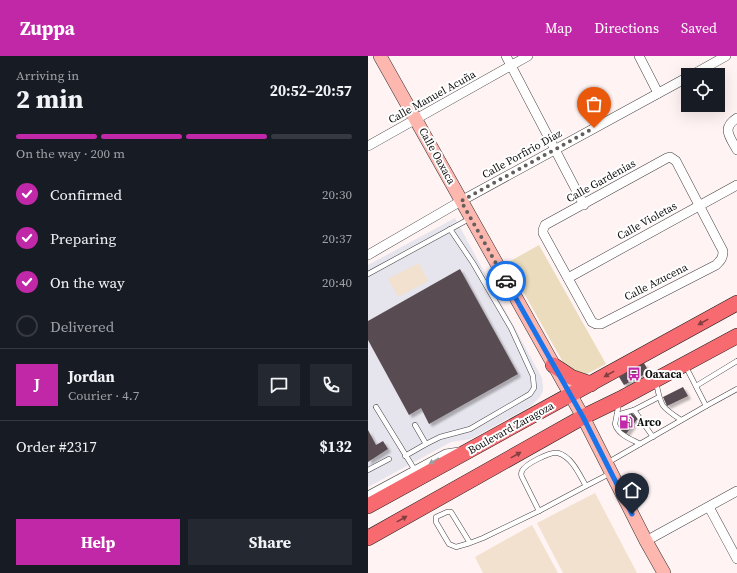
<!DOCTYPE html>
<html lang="en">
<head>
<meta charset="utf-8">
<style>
	:root { --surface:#171b24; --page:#242831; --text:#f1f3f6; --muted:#9ea1a6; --line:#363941; --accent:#c028a7 }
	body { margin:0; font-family:"Source Serif 4",serif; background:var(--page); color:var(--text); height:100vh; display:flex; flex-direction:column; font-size:15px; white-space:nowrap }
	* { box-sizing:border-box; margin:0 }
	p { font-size:13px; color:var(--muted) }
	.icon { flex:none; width:22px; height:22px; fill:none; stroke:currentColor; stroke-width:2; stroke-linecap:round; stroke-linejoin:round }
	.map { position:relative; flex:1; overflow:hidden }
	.sheet { display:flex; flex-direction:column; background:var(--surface); width:368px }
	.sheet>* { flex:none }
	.buttons { position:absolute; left:313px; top:12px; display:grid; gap:8px }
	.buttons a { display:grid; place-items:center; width:44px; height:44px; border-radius:0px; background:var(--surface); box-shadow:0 4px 16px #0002; font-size:20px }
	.pin { position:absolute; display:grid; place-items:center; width:34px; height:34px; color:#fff; margin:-41px -17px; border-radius:50% 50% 50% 0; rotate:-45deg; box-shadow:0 0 4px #0007 }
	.pin .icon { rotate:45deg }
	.courier { position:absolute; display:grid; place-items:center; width:40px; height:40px; margin:-20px; border:3px solid #1a73e8; border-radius:50%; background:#fff; color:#222; box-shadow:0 1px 5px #0007 }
	.overview em { font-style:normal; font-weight:700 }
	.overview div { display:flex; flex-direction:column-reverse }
	.overview { display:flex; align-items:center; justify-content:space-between; height:68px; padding:0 16px }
	h1 { font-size:26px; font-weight:700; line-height:30px }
	.bar { display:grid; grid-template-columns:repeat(4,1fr); gap:6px 4px; align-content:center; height:48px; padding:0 16px }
	.bar i { height:5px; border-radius:3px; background:var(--line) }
	.bar .selected { background:var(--accent) }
	.bar p { grid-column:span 4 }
	.line { display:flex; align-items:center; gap:10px; padding:0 16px; border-top:1px solid var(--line) }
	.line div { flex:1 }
	.round { display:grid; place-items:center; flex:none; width:42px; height:42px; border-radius:0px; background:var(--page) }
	ol { padding:0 16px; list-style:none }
	li { display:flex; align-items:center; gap:12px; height:44px }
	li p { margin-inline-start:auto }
	li .icon { padding:4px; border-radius:50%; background:var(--accent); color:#fff; stroke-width:4 }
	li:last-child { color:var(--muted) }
	li i { width:22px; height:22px; border:2px solid var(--line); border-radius:50% }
	.action { display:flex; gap:8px; margin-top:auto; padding:8px 16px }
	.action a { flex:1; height:46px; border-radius:0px; background:var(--accent); color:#fff; font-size:16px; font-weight:700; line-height:46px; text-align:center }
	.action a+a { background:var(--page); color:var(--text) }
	header { display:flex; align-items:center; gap:24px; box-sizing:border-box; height:56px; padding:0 20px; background:var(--accent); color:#fff }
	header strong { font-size:19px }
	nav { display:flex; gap:22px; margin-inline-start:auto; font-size:14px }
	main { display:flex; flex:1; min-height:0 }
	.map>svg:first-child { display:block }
	.industrial { fill:#e6e5ee }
	.green { fill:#eadcbc }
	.pitch { fill:#f1e1ce }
	.building { fill:#594c51; filter:url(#shadow) }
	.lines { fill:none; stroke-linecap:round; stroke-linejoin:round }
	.lane-casing { stroke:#434343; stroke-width:5.5 }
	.street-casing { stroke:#434343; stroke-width:10 }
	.secondary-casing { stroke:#323232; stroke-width:14 }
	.primary-casing { stroke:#212121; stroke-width:16 }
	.lane { stroke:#fff; stroke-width:4.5 }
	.street { stroke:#fff; stroke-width:9 }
	.secondary { stroke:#feb7af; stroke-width:13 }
	.primary { stroke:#f76b70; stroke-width:15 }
	.oneway { fill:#843e40 }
	.oneway2 { fill:#9f9f9f }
	.done { stroke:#645f5f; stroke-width:4; stroke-dasharray:0 7.2 }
	.route { stroke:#1a73e8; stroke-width:5 }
	.labels { text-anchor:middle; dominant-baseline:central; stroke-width:4; stroke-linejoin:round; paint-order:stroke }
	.street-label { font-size:11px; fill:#101010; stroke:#fff }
	.poi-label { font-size:11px; font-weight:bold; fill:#101010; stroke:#fff; text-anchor:start }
</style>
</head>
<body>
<header>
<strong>Zuppa</strong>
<nav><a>Map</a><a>Directions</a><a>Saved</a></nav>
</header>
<main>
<section class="sheet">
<div class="overview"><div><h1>2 min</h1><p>Arriving in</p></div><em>20:52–20:57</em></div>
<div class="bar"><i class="selected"></i><i class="selected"></i><i class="selected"></i><i></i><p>On the way · 200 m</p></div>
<ol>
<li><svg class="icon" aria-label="check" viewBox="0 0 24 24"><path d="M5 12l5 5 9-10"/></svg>Confirmed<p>20:30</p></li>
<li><svg class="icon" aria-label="check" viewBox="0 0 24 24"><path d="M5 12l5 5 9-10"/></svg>Preparing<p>20:37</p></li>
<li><svg class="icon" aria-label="check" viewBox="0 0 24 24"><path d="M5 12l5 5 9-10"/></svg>On the way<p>20:40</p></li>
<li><i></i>Delivered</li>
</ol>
<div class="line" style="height:72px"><b class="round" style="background:var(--accent);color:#fff">J</b><div><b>Jordan</b><p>Courier · 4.7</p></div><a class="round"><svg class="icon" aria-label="chat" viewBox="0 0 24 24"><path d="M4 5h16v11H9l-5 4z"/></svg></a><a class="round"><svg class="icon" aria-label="phone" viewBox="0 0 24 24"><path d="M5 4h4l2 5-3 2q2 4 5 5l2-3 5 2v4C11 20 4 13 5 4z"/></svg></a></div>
<div class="line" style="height:52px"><div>Order #2317</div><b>$132</b></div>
<div class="action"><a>Help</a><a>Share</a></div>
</section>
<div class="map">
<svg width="369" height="517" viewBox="0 0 369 517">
	<defs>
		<filter id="shadow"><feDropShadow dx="3" dy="3" stdDeviation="1" flood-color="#0004"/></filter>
	</defs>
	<rect width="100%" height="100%" fill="#fff3f3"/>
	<path class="industrial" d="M87,162L174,322L175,329V335L172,341L163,350L103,383L83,386L0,431V209Z"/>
	<path class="green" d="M171,189L238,308L215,320L196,308L139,207Z"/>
	<g class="pitch">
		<path d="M51,207L60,225L30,241L20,223Z"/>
		<path d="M227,437L269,517H195L169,467Z"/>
		<path d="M164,469L190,517H115L107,501Z"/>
	</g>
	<g class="building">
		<path d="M92,213L150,318L61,368L53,352L41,359L0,284V265Z"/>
		<path d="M276,307L281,316L256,329L251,321Z"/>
		<path d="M315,331L320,340L299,350L295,341Z"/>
		<path d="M262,356L270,362L258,378L250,372Z"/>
		<path d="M0,374L8,389L15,385L20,393L0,406Z"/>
	</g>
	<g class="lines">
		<g class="lane-casing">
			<g id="lane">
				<path d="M0,218L101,163"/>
				<path d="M288,326C293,350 292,350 313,364"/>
				<path d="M328,330L369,305"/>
				<path d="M251,347L247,368C250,379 263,383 272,388"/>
				<path d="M338,350L369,333"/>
				<path d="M8,351L48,416"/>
				<path d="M266,354L291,341"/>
				<path d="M249,359L266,354L285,381"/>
				<path d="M47,369L58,388"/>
				<path d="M37,400L58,388L72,381L102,373L162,338L166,332L165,320L143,272L105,207L82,173"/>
				<path d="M239,407L338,350L317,309"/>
				<path d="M0,414L21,403"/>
				<path d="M218,430L171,455L154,421C153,419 153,417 154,415C157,408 183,395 190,397C204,401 211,418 218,430L243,417"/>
				<path d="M102,487L88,491L81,488L68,466V461L79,456H83L102,487L115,482L171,455"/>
			</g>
		</g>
		<g class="street-casing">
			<g id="street">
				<path d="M138,0L216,149"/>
				<path d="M271,0L290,37"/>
				<path d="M324,19L358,0"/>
				<path d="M369,62C353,72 362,81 369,94"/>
				<path d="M0,90L160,0"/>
				<path d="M302,101L308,105L355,195C355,202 353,204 348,209L233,268H228L224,266L175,177V174L177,169L299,102Z"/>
				<path d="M0,199L93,145L320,21"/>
				<path d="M200,222L369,129"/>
				<path d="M0,440L78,398L91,396"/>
				<path d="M341,451L369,503"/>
				<path d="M278,485L369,435"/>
			</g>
		</g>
		<g class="secondary-casing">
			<path id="secondary" d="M12,0L215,361L278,485L296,517"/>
		</g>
		<g class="primary-casing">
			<g id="primary">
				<path d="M185,309L203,321L223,328"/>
				<path d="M0,450L369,247"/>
				<path d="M0,482L215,361L252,343L369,280"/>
			</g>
		</g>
		<use href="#lane" class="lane"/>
		<use href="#street" class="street"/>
		<use href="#secondary" class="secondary"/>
		<use href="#primary" class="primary"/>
	</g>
	<defs><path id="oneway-solid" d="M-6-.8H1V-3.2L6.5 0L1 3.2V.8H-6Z"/></defs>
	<g class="oneway">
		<use href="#oneway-solid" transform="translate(335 266) rotate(151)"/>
		<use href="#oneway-solid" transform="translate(241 318) rotate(151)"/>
		<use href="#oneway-solid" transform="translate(148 399) rotate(-29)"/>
		<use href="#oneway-solid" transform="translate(34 463) rotate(-29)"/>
	</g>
	<use class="oneway2" href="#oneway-solid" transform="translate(66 405) rotate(150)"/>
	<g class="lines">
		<path class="done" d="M138,225L93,145L226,72"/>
		<path class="route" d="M138,225L215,361L264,458"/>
	</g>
	<defs>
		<g id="bus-bare" transform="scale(1.08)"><path d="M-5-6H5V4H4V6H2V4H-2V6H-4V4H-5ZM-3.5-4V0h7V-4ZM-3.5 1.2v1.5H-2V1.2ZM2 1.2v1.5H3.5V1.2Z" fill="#c028a7" stroke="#fff" stroke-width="2.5" paint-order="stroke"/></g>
		<g id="fuel-bare" transform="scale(1.08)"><path d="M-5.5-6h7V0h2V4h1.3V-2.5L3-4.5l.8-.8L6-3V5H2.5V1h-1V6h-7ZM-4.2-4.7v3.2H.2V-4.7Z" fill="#c028a7" stroke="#fff" stroke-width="2.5" paint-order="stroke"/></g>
	</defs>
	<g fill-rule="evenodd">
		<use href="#bus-bare" x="266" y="318"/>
		<use href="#fuel-bare" x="258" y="366"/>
	</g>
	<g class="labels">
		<g class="street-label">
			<text transform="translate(64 41) rotate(-29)">Calle Manuel Acuña</text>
			<text transform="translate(154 98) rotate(-29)">Calle Porfirio Díaz</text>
			<text transform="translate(69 100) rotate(61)">Calle Oaxaca</text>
			<text transform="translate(233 125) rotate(-29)">Calle Gardenias</text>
			<text transform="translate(279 165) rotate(-29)">Calle Violetas</text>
			<text transform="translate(288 226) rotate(-27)">Calle Azucena</text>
			<text transform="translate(143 372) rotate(-29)">Boulevard Zaragoza</text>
		</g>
		<g class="poi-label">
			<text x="277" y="318">Oaxaca</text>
			<text x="269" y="366">Arco</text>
		</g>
	</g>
</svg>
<div class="buttons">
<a><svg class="icon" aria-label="locate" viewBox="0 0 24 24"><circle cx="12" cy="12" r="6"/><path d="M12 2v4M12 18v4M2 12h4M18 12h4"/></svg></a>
</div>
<div class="pin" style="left:226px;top:72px;background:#ea580c"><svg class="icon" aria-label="bag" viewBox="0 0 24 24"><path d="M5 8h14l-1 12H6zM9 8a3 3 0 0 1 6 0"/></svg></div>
<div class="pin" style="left:264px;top:458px;background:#1f2937"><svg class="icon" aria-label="home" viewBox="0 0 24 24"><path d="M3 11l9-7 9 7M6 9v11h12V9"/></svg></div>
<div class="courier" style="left:138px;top:225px"><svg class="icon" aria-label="car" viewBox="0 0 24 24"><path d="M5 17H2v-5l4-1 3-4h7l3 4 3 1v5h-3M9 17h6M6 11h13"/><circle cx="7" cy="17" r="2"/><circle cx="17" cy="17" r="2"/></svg></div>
</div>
</main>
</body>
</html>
